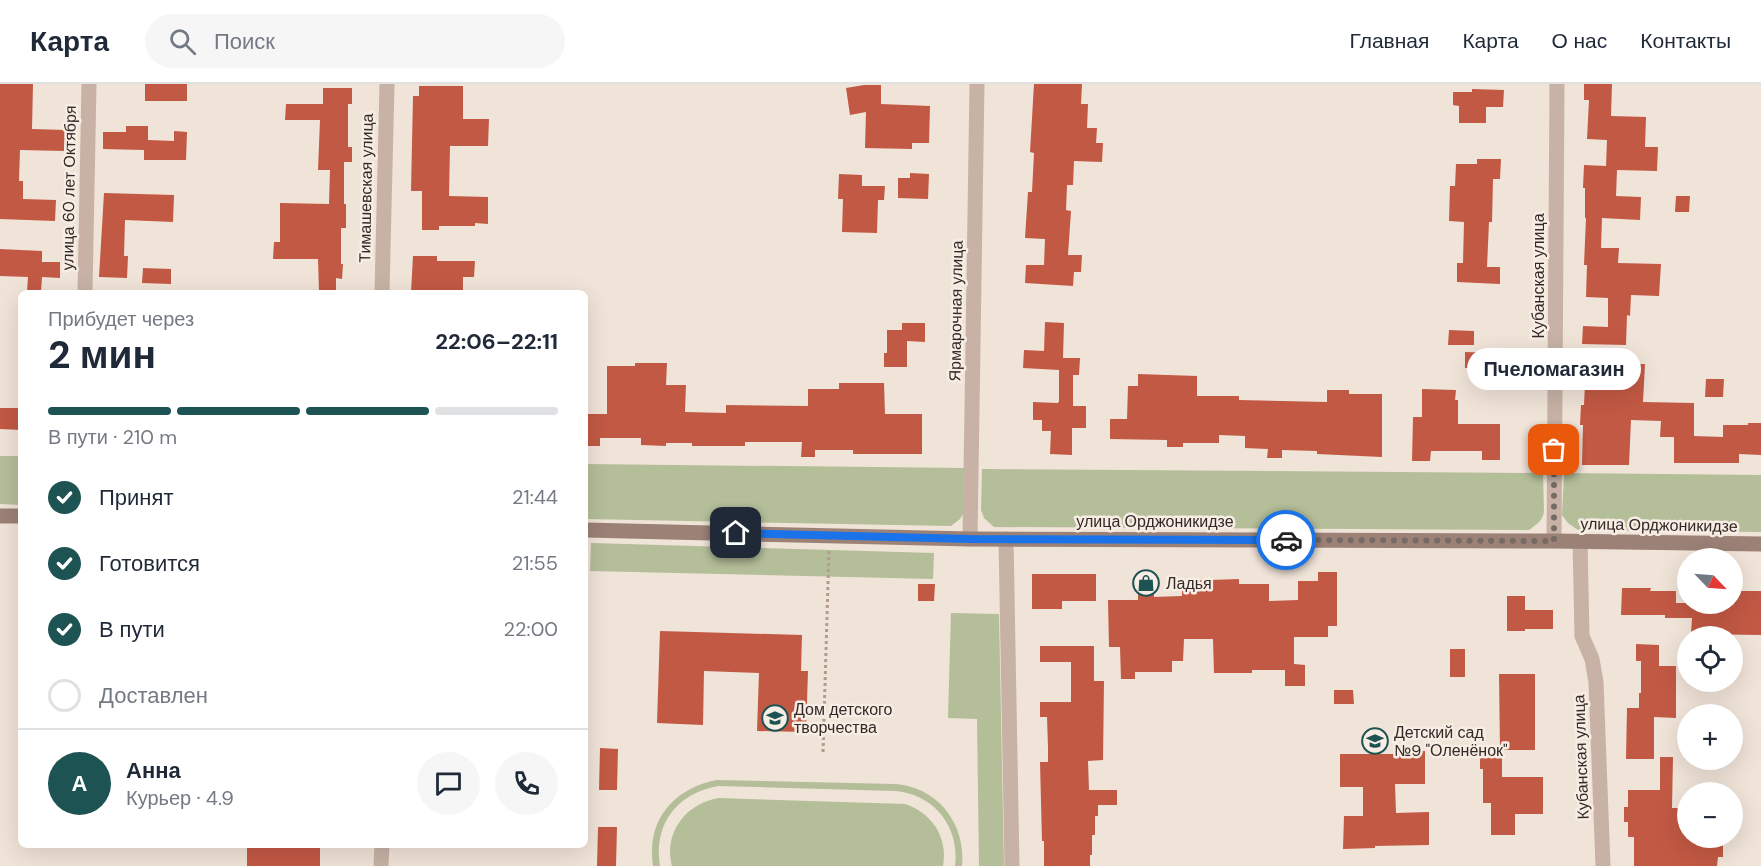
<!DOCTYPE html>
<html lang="ru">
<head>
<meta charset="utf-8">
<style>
	:root { --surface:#fff; --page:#f6f6f7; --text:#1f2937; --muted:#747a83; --line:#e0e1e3; --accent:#1d5353 }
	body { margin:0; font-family:"DM Sans",sans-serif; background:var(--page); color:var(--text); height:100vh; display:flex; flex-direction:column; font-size:22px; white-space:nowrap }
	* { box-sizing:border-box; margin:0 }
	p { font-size:20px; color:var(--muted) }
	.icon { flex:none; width:33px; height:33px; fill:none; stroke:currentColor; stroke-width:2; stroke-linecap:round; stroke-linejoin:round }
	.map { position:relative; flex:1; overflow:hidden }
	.sheet { position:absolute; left:18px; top:206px; width:570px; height:558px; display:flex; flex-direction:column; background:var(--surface); border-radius:9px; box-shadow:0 6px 24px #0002 }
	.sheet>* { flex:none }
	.needle { width:39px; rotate:115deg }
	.controls { position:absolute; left:1677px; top:464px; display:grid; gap:12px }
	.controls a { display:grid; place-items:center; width:66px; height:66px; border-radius:50%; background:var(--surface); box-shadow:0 6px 24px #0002; font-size:30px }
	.pin { position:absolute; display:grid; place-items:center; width:51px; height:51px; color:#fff; margin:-26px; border-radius:12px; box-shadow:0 3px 9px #0006 }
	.courier { position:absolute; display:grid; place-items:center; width:60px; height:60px; margin:-30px; border:4px solid #1a73e8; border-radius:50%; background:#fff; color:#222; box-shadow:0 2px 8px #0007 }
	.bubble { position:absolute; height:42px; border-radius:21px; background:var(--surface); box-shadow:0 6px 24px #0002; font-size:20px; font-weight:700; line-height:42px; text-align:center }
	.headline em { font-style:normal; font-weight:700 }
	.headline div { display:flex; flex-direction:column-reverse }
	.headline { display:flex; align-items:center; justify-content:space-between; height:102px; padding:0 30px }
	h1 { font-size:39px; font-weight:700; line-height:45px }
	.bar { display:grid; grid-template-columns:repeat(4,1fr); gap:9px 6px; align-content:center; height:72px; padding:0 30px }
	.bar i { height:8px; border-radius:4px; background:var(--line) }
	.bar .selected { background:var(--accent) }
	.bar p { grid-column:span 4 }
	.line { display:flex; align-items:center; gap:15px; padding:0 30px; border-top:2px solid var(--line) }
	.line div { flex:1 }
	.round { display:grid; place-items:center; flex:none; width:63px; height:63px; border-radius:32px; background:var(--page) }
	ol { padding:0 30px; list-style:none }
	li { display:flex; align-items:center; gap:18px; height:66px }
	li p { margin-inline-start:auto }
	li .icon { padding:6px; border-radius:50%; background:var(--accent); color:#fff; stroke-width:4 }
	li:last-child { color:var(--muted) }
	li i { width:33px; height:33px; border:3px solid var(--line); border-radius:50% }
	header { display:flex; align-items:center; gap:36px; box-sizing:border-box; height:84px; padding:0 30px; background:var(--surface); border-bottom:2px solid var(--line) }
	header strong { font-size:28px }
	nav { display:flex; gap:33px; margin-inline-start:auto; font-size:21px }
	.search { width:420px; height:54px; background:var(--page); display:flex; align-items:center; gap:15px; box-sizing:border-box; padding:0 21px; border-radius:33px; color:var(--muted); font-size:22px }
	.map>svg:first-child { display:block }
	.green { fill:#b4be99 }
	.building { fill:#c25944 }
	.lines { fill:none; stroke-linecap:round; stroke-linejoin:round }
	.path { stroke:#b39c8f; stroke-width:3; stroke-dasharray:3 3; stroke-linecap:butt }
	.street { stroke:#c7b2a5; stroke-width:15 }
	.secondary { stroke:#9b8176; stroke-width:15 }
	.done { stroke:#756a64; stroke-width:6; stroke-dasharray:0 10.8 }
	.route { stroke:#1a73e8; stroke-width:8 }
	.labels { text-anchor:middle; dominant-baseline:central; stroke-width:5; stroke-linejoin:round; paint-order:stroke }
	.street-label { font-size:16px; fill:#332926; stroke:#f8ede4 }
	.poi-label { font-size:16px; fill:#332926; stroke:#f8ede4; text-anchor:start }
</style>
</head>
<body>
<header>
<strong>Карта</strong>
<div class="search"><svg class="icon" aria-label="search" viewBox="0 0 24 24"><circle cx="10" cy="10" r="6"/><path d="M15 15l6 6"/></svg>Поиск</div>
<nav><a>Главная</a><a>Карта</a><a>О нас</a><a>Контакты</a></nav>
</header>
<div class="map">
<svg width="1761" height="782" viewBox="0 0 1761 782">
	<rect width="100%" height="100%" fill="#f0e3d8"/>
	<g class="green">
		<path d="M0,372H21V421L0,420Z"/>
		<path d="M585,380L964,384L963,430L960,435L951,442L585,435Z"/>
		<path d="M982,385L1543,389L1544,428C1543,436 1536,441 1529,446L994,443L984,434L981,426Z"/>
		<path d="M1564,389L1761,391V448L1578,446L1568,439L1562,431Z"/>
		<path d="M591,459L934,469L933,495L590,487Z"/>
		<path d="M951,529L999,530L1004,782H979L977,635L948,634Z"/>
		<path d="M717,696L895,700C938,703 966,740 962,782H955C960,743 934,710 895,707L718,702C677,709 653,741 660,782H653C646,736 674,704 717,696Z"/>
		<path d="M719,714L905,720C932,729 948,753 943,782H672C663,749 686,719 719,714Z"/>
	</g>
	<g class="building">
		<path d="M0,0H33L32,45L65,46L64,67L20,66L19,97H23V115L56,116L55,137L0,135Z"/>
		<rect x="145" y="0" width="42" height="17"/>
		<path d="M1034,0H1082L1081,20H1088L1087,44H1097L1096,59H1103L1102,78L1074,77L1073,101H1067L1066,126L1071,127L1068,171H1082L1081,188H1074L1073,202L1025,199L1026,181H1044L1045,155L1025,154L1028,108H1032L1034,69L1030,68Z"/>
		<path d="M1584,0H1612L1611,32L1646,33L1645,63H1658L1657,87L1617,86L1616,112L1641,113L1640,136L1602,134L1601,164H1619L1618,179L1661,180L1659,212L1631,211L1630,232L1627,231L1626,261L1582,260L1583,242L1608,243V214L1586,213L1587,181H1584L1586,134H1585V104H1583L1584,81L1606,82L1607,56L1587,55L1589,16H1584Z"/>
		<path d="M864,1H881V20L930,22L929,59H912V65L865,64L866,28L850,31L846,4Z"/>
		<path d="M419,2H463V35H489L488,62H450L449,112L488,113V140L475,139V142H439V146H422V107H411L413,12H419Z"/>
		<path d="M323,4H352V20H348V63H352V78H344V120H346V144H341V180H343L342,195L336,194V208H319L318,175H273L274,158H280V119L329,120L330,86H318L320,36H285L286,20H323Z"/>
		<path d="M1472,5L1504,6L1503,23H1486V39H1459V22L1453,21V8H1472Z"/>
		<path d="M126,42H148V56L174,57V47L187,48L186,76H144V66L103,65V48H126Z"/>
		<path d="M1477,75H1501L1500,95H1493L1492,138H1489L1487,183H1500V200L1457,198V179H1463L1464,138L1449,137L1450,102H1455L1456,80H1477Z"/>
		<path d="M910,89L929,90L928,115L898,114V94H910Z"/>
		<path d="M839,90L862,91V102H885L884,116H878L877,149L842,148L843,115H838Z"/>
		<path d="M104,109L174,111L173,138L125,136L124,172H128L127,194L99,193Z"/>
		<path d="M1676,112H1690L1689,128H1675Z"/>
		<path d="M0,165L42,167V178H60V194L42,193L41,208H27L28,193L0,192Z"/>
		<path d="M413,172H437V177H475L474,193H463V208H411Z"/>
		<path d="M143,184L171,185V200L142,199Z"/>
		<path d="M1045,238L1064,239L1063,274H1080L1079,291H1073V322H1086V344H1072V371L1050,370L1051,347H1042V336H1033V318L1058,319L1059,317V286L1023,284L1024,266L1044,267Z"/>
		<path d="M902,239H925V258L907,257V283H884V269H887V246H902Z"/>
		<path d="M1449,246L1474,247V261H1448Z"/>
		<path d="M1465,268L1497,269V284H1465Z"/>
		<path d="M635,279H667L666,301H686L685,328L726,329V321L808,322V305H839V299H884L885,330H922V370H853V366H815V373H801L802,358H745V362H692V359H666V362L641,361V354H600V362H585V330H607V282H635Z"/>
		<path d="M1624,280H1645L1643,318L1694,319V352L1723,353V341H1748V339H1761V371L1739,370V379H1674V353H1660L1661,337L1631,336L1629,381H1582L1583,341H1580L1581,321H1584L1585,299L1623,301Z"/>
		<path d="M1138,290L1197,292V312H1239V316L1327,318V306H1349V310H1382V373L1317,370V367L1282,366V374H1267L1268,365L1245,364V352L1219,351V359H1183V363H1167V356L1110,355V335H1127L1128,302H1138Z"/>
		<path d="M1706,295H1724L1723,313H1705Z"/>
		<path d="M1422,305L1456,306L1455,316H1458V340H1500V376H1482V367H1431L1430,377H1412L1413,333H1422Z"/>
		<path d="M0,324H21V346L0,345Z"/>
		<path d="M1318,488H1337V542H1328V553H1294V580L1305,581V602H1285V586H1252V589H1214L1213,555H1184L1183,577H1172V588H1135V595H1121L1120,563H1109L1108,516H1138V491H1154V513L1182,512V497L1239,495V500H1269V517L1298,516V497H1318Z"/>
		<path d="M1032,490H1096V517H1062V525H1032Z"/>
		<path d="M918,500H935L934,517H918Z"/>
		<path d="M1622,504H1651L1650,507H1676V519H1732V507H1761V551L1691,550L1692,534H1665V531H1621Z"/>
		<path d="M1507,512H1525V526H1553V545H1525V547H1507Z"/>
		<path d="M660,547L802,551L801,587H808L806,648L757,647L759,589L704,587L703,641L657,639Z"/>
		<path d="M1636,560L1659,561V582H1676V634L1654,633V675H1626L1627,624H1639V609H1641V577H1636Z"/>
		<path d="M1040,562H1094V597H1104L1103,676L1088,677L1089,706H1117V721H1098V732H1095V751H1092V771H1090V782H1044V757H1042L1040,678H1048V663L1047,633H1040V618H1071V578H1040Z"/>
		<rect x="1450" y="565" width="15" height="28"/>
		<path d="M1499,590H1535V666H1500Z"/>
		<path d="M1334,606H1353L1354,620H1334Z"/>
		<path d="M600,664L618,665L617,706H599Z"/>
		<path d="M1393,667H1425V700H1395L1396,729L1429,728V761L1375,762V764L1343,765L1344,732H1363V703H1340V670H1393Z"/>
		<path d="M1480,671H1502V693H1543V730H1515V751H1491V719H1483V685H1480Z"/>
		<path d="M1660,673H1673L1672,724H1688V753H1703V760H1723V773H1718L1717,782H1634V753H1628V738H1624V723H1628V706H1660Z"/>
		<path d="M598,743H617L616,782H597Z"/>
		<path d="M247,760H311V762H320V782H247Z"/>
	</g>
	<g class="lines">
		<path class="path" d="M823,668L829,466"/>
		<g class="street">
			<path d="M85,208L89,0"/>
			<path d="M382,208L387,0"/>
			<path d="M970,455L977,0"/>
			<path d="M1006,455L1012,782"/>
			<path d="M1554,457L1557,0"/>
			<path d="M1580,457L1582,552L1592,575L1596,598L1603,782"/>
			<path d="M381,782L382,760"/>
		</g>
		<g class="secondary">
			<path d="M0,432H21"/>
			<path d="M585,446L970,455L1554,457L1761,460"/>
		</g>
	</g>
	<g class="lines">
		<path class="done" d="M1286,456L1554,457V366"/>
		<path class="route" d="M736,449L970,455L1286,456"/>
	</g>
	<defs>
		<g id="shop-ring" transform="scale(1.35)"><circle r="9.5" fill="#f8ede4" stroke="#1d5353" stroke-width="1.5"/><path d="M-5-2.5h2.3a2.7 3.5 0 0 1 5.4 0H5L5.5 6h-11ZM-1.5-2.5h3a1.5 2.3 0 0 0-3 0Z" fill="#1d5353"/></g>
		<g id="school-ring" transform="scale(1.35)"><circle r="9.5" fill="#f8ede4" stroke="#1d5353" stroke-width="1.5"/><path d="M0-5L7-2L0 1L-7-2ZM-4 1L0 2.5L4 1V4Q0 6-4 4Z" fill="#1d5353"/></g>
	</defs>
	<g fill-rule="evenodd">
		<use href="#shop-ring" x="1146" y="499"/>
		<use href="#school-ring" x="775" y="634"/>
		<use href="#school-ring" x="1375" y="657"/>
	</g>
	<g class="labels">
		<g class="street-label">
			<text transform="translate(69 104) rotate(-89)">улица 60 лет Октября</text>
			<text transform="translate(366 104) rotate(-89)">Тимашевская улица</text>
			<text transform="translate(1538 192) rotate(-90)">Кубанская улица</text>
			<text transform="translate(956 227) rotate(-89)">Ярмарочная улица</text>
			<text x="1155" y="437">улица Орджоникидзе</text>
			<text transform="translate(1659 441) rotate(1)">улица Орджоникидзе</text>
			<text transform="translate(1581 673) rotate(-92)">Кубанская улица</text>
		</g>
		<g class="poi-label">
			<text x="1166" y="499">Ладья</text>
			<text x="794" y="625">Дом детского<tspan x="794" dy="18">творчества</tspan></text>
			<text x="1394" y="648">Детский сад<tspan x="1394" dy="18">№9 "Оленёнок"</tspan></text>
		</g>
	</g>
</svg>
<div class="controls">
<a><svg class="needle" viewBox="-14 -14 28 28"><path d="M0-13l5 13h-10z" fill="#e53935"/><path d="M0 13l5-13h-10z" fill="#747a83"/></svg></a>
<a><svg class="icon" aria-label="locate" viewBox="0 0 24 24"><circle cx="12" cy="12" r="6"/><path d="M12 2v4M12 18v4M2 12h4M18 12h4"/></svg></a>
<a>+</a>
<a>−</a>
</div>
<div class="pin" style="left:1554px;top:366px;background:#ea580c"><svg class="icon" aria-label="bag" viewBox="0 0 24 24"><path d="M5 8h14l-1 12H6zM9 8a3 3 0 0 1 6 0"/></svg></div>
<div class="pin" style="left:736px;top:449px;background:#1f2937"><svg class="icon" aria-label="home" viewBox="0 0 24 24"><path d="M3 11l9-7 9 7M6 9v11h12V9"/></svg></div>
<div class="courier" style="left:1286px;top:456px"><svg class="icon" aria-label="car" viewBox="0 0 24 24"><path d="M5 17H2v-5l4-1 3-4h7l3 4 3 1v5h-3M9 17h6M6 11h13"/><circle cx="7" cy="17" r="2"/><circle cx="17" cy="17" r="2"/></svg></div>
<div class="bubble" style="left:1467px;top:264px;width:174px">Пчеломагазин</div>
<section class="sheet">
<div class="headline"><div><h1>2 мин</h1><p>Прибудет через</p></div><em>22:06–22:11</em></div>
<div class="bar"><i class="selected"></i><i class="selected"></i><i class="selected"></i><i></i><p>В пути · 210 m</p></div>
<ol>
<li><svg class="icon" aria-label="check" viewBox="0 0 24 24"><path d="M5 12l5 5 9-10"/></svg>Принят<p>21:44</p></li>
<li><svg class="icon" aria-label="check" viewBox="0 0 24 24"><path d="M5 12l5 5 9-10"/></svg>Готовится<p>21:55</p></li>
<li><svg class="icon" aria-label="check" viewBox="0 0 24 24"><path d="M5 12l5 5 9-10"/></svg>В пути<p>22:00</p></li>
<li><i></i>Доставлен</li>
</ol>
<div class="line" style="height:108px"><b class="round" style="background:var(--accent);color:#fff">А</b><div><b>Анна</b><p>Курьер · 4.9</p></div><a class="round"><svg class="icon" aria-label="chat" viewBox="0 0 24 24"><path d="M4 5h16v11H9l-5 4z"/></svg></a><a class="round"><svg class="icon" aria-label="phone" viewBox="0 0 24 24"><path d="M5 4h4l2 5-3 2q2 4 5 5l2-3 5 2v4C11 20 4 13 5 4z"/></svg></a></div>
</section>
</div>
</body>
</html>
